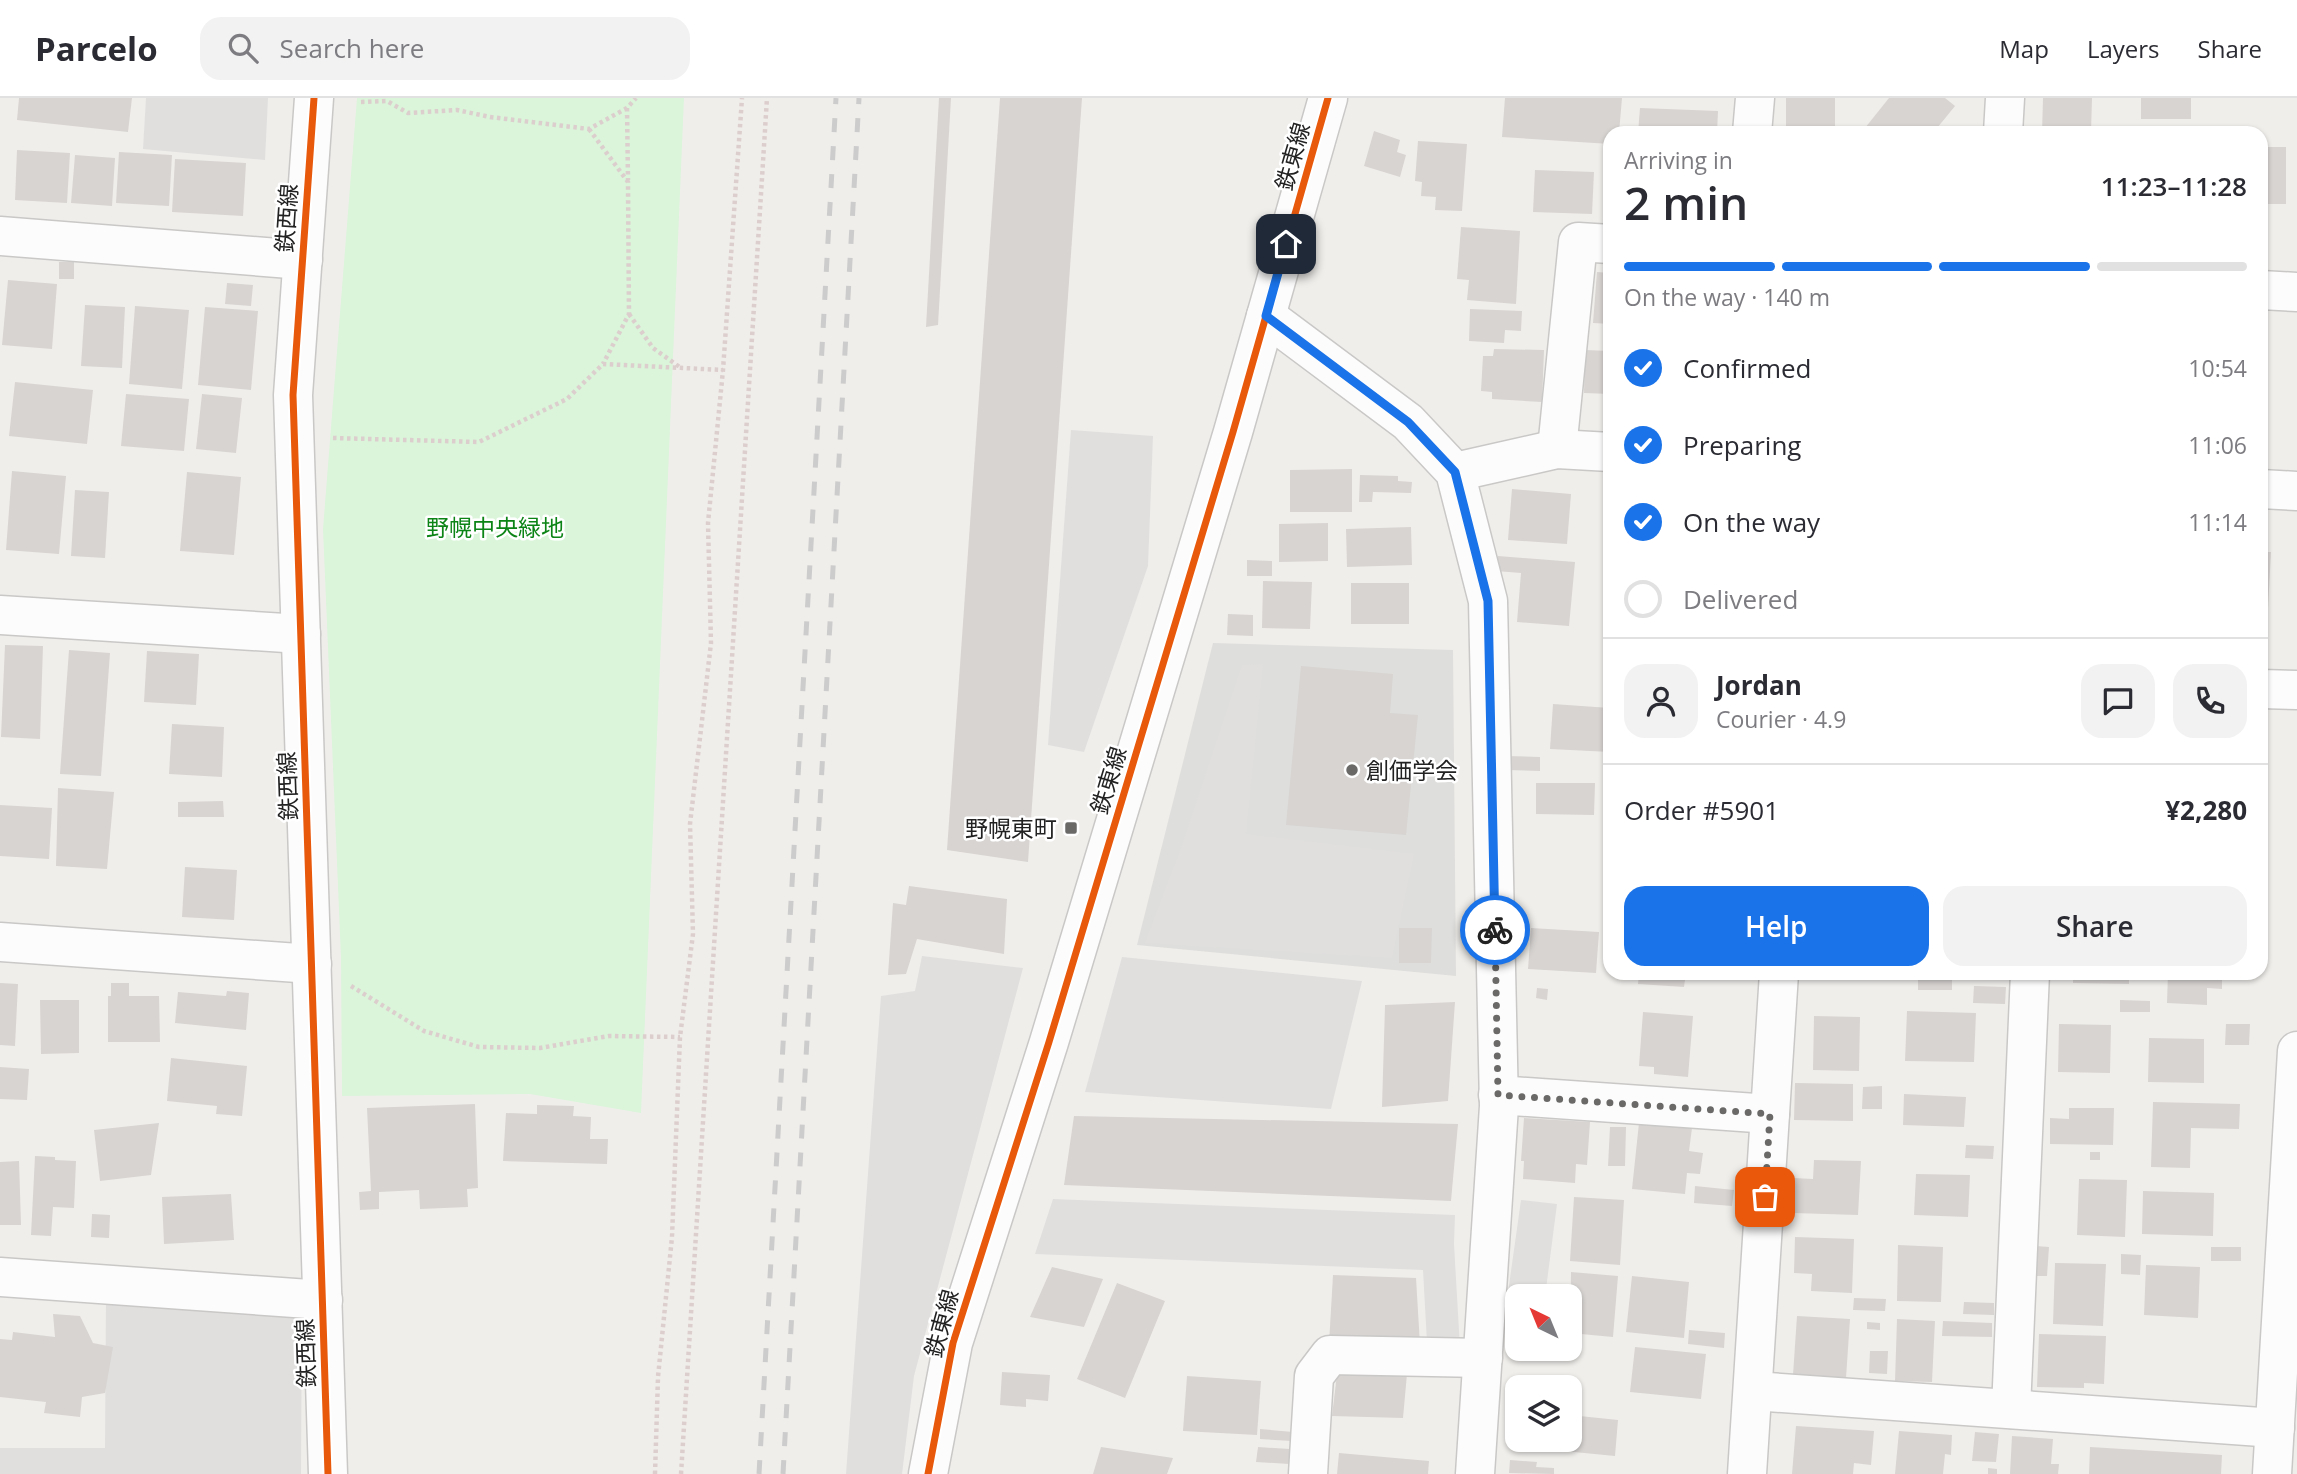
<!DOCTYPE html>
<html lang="en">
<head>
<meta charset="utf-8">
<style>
	:root { --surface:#fff; --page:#f2f2f3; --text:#2b2b33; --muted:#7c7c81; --line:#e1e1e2; --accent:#1a73e8 }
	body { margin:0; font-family:"Open Sans","Noto Sans JP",sans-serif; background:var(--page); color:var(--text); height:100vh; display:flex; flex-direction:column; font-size:26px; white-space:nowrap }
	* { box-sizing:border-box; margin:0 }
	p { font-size:23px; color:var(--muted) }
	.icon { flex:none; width:38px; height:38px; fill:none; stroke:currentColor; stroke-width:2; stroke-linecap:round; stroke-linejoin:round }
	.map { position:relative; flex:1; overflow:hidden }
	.details { position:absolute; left:1603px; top:28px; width:665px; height:854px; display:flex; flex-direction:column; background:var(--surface); border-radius:21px; box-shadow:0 2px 5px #0004 }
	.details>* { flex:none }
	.needle { width:46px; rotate:317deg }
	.buttons { position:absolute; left:1505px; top:1186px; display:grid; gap:14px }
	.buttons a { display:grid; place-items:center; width:77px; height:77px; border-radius:14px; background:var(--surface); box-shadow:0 2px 5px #0004; font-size:35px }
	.pin { position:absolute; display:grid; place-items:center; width:60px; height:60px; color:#fff; margin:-30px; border-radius:14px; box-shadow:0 4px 10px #0006 }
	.courier { position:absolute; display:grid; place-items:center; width:70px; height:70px; margin:-35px; border:5px solid #1a73e8; border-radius:50%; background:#fff; color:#222; box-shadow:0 2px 9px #0007 }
	.headline em { font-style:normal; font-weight:600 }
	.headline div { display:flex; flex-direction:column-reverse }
	.headline { display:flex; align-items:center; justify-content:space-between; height:119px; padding:0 21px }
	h1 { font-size:46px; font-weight:600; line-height:52px }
	.bar { display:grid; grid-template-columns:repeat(4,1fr); gap:10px 7px; align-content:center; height:84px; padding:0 21px }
	.bar i { height:9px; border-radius:5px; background:var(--line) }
	.bar .selected { background:var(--accent) }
	.bar p { grid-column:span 4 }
	.line { display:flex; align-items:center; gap:18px; padding:0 21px; border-top:2px solid var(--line) }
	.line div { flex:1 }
	.round { display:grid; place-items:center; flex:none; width:74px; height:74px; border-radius:21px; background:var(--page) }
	ol { padding:0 21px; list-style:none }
	li { display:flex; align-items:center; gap:21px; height:77px }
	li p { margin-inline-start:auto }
	li .icon { padding:7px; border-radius:50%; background:var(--accent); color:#fff; stroke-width:4 }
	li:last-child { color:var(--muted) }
	li i { width:38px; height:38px; border:4px solid var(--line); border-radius:50% }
	.action { display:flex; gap:14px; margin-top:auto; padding:14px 21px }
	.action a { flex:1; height:80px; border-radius:21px; background:var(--accent); color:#fff; font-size:28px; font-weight:600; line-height:80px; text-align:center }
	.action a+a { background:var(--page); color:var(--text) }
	header { display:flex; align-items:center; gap:42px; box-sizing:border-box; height:98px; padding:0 35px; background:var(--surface); border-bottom:2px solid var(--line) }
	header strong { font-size:33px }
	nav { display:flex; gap:38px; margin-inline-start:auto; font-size:24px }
	.search { width:490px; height:63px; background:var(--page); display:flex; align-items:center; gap:18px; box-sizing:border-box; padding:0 24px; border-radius:21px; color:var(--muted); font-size:26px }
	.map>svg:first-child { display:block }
	.religious { fill:#dededc }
	.park { fill:#daf5da }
	.parking { fill:#e0dfde }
	.building { fill:#d7d4d2 }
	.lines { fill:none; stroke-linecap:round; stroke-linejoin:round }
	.minor-casing { stroke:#c9c8c7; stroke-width:41 }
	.path { stroke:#dccecd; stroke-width:4.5; stroke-dasharray:3.5 3.5; stroke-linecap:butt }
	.minor { stroke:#fdfcfc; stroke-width:38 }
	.rail { stroke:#ccc; stroke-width:5; stroke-dasharray:14 14; stroke-linecap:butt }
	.cycleway-casing { stroke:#fff; stroke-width:11 }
	.cycleway { stroke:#e8590c; stroke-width:7 }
	.done { stroke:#6a6968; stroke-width:7; stroke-dasharray:0 12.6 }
	.route { stroke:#1a73e8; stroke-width:9 }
	.poi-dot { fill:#6a6968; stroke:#fff; stroke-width:2.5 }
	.labels { text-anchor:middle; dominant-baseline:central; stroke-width:5; stroke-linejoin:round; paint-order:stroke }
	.street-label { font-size:23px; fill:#222; stroke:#fff }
	.park-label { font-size:23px; fill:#0c8416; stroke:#fff }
	.poi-label { font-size:23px; fill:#222; stroke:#fff; text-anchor:start }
</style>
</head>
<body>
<header>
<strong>Parcelo</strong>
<div class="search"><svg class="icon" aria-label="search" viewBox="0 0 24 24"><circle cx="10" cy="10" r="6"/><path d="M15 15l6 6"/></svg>Search here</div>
<nav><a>Map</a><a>Layers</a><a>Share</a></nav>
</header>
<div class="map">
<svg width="2297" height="1376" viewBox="0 0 2297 1376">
	<rect width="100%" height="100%" fill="#f0eeeb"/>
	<path class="religious" d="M1213,545L1453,552L1456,878L1137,847Z"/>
	<path class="park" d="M357,0H684L641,1015L530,996L342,998L341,860L323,431Z"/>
	<g class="parking">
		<path d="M146,0H268L265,62L143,51Z"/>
		<path d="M1071,332L1153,338L1148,468L1084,654L1048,647Z"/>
		<path d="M1263,566L1246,736L1414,756L1392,860L1145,845L1181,750L1242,567Z"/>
		<path d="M922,858L1023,870L914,1278L902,1376H846L881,898L915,893Z"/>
		<path d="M1122,859L1362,883L1331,1011L1085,994Z"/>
		<path d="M1053,1101L1455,1117L1454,1146L1460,1250L1427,1245L1423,1172L1035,1156Z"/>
		<path d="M1521,1102L1557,1106L1545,1199H1517V1226L1504,1223Z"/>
		<path d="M106,1198H302L301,1376H0V1350H105Z"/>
	</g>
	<g class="building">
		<path d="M19,0H132L128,34L17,22Z"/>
		<path d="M939,0H951L938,227L926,229Z"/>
		<path d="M1000,0H1082L1028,764L947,752Z"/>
		<path d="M1505,0H1622L1619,35H1610V46L1502,39Z"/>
		<rect x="1786" y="0" width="49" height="35"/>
		<path d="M1889,0H1945L1955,8L1933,35H1861Z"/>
		<path d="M2043,0H2092L2091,35H2042Z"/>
		<rect x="2141" y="0" width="50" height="21"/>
		<path d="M1640,10L1718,13L1717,35H1638Z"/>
		<path d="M1374,33L1400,42L1397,54L1406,57L1400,79L1364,68Z"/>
		<path d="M1418,43L1467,46L1462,113L1435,112L1436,99L1421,98L1422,84L1415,83Z"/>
		<rect x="2261" y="49" width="25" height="57"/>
		<path d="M17,52L70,55L67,105L15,102Z"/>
		<path d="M119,54L172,57L169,108L116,105Z"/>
		<path d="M75,57L115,60L112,108L71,105Z"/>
		<path d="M175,61L246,65L243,118L172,114Z"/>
		<path d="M1535,72L1594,74L1592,116L1533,114Z"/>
		<path d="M1461,129L1520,133L1516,206L1467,202L1469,182L1457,181Z"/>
		<rect x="59" y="164" width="15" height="17"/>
		<path d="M1597,174L1610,175V226L1593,225Z"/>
		<path d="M8,182L57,186L52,251L2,247Z"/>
		<path d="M227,185L253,187L251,208L225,206Z"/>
		<path d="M85,207L125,209L122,270L81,268Z"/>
		<path d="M135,208L189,212L182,291L129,286Z"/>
		<path d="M205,209L258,213L251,292L198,287Z"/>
		<path d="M1470,211L1522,213L1521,233L1505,232L1504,245L1469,243Z"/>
		<path d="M1494,251L1544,252L1542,304L1492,301V294L1481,293L1483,258H1493Z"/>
		<path d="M1585,252L1610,253V296L1584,295Z"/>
		<path d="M15,284L93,292L87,346L9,338Z"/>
		<path d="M126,296L189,301L184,353L121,348Z"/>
		<path d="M202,296L242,300L236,355L196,351Z"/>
		<path d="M1352,371V414H1290V372Z"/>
		<path d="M12,373L66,378L59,456L6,452Z"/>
		<path d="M187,374L241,379L234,457L180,453Z"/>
		<path d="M1360,377L1398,378V383L1412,384L1411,395L1373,394L1372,404H1359Z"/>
		<path d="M1512,391L1571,396L1567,446L1508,442Z"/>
		<path d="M75,392L109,394L105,460L71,458Z"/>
		<path d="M1328,425V463L1279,464V426Z"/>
		<path d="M1411,429L1412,467L1347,469L1346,431Z"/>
		<path d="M2261,454H2271L2267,529H2261Z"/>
		<path d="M1498,458L1575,464L1569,528L1517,524L1521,475L1496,473Z"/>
		<path d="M1247,462L1272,463V478H1247Z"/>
		<path d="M1263,483L1312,484L1310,531L1262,530Z"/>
		<rect x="1351" y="485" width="58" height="41"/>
		<path d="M1228,516L1253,517V538L1227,537Z"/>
		<path d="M5,547L43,548L40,641L1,639Z"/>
		<path d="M69,552L110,555L101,678L60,676Z"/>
		<path d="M147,553L199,556L196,607L144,604Z"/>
		<path d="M1301,568L1393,576L1390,615L1418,617L1406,737L1286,727Z"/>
		<path d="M1553,606L1610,610V654L1550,651Z"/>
		<path d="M172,626L224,629L222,679L169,676Z"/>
		<path d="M1506,658L1540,659V673L1506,672Z"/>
		<path d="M1536,685H1595L1594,717L1536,716Z"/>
		<path d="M58,690L114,694L107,771L56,768Z"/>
		<path d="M223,703L224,719H178V704Z"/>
		<path d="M0,707L52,710L49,761L0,758Z"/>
		<path d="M185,769L237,772L234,822L182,819Z"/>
		<path d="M909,788L1007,801L1004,856L917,841L906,876L888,877L893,805L906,807Z"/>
		<path d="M1399,830H1432L1431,865H1399Z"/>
		<path d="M1531,830L1599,834L1596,875L1528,871Z"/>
		<path d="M1639,875H1686L1684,889L1638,886Z"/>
		<rect x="1918" y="875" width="34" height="17"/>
		<path d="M2073,875H2129V886L2073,885Z"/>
		<path d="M2168,875H2222V891L2207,890V907L2167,905Z"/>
		<path d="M0,885L18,886L15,948L0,947Z"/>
		<path d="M111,885H129V898H159L160,944H108V898H111Z"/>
		<path d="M1974,888L2006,889L2005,906L1973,905Z"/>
		<path d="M1537,890L1548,891L1547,902L1536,900Z"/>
		<path d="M227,893L249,895L246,932L175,925L178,894L226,898Z"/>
		<path d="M40,902H79V955L41,956Z"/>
		<path d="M2120,902L2150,903V914H2120Z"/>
		<path d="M1455,904L1448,1003L1382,1009L1385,907Z"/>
		<path d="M1907,913L1976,915L1974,964L1905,963Z"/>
		<path d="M1643,914L1693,918L1688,979L1654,976V969L1639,968Z"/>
		<path d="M1814,918L1860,919L1859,973L1813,972Z"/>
		<path d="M2059,926L2111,927L2110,975L2058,974Z"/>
		<path d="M2226,926H2250L2249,947H2225Z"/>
		<path d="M2149,940L2204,941V985L2148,984Z"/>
		<path d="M171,960L247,968L242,1018L216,1016L217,1008L167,1003Z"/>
		<path d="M0,969L29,971L27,1002L0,1001Z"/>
		<path d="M1795,985L1853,986V1023L1794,1022Z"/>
		<path d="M1882,988V1011H1862L1863,989Z"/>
		<path d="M1904,996L1966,999L1964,1029L1903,1027Z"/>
		<path d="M2153,1004L2240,1006L2239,1031L2191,1030L2190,1070L2151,1069Z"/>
		<path d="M475,1006L478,1090L467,1091L468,1109L420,1111L419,1092L379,1094V1111L360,1112L359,1094L371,1093L367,1010Z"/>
		<path d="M537,1007L574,1008L573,1018L591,1019L590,1041H608L607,1066L503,1063L506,1015L537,1016Z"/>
		<path d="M2069,1010H2114L2113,1047L2050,1046V1020L2069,1021Z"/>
		<path d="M1074,1018L1458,1026L1451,1103L1064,1087Z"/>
		<path d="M1524,1020L1590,1024L1587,1067L1576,1066L1575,1085L1523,1081L1524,1063H1521Z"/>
		<path d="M159,1025L151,1077L100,1083L94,1032Z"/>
		<path d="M1639,1025L1692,1030L1689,1053L1703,1055L1700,1076L1687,1075L1685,1096L1632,1091Z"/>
		<path d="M1610,1029H1626L1625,1068H1608Z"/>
		<path d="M1966,1047L1994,1048L1993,1061L1965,1060Z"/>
		<rect x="2090" y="1054" width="10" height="8"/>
		<path d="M35,1058L55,1059V1062L76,1063L74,1110L53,1109L51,1138L31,1137Z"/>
		<path d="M1814,1062L1861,1063L1858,1117L1793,1115L1794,1080L1813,1081Z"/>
		<path d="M19,1063L21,1127H0V1064Z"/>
		<path d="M1916,1076L1970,1077L1968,1119L1914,1117Z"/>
		<path d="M2079,1081L2127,1082L2125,1139L2077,1137Z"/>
		<path d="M1695,1088L1734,1092L1732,1108L1694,1105Z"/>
		<path d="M2143,1093L2214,1095L2213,1138L2142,1136Z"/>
		<path d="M231,1096L234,1142L164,1146L162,1099Z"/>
		<path d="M1574,1099L1624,1102L1620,1167L1570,1163Z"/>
		<path d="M92,1116L110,1117L109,1140L91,1139Z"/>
		<path d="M1795,1139L1854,1141L1852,1195L1811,1193L1812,1176L1794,1175Z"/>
		<path d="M1898,1147L1943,1149L1941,1204L1897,1203Z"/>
		<path d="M2036,1148L2049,1149L2047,1178H2035Z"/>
		<rect x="2211" y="1149" width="30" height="14"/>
		<path d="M2121,1156L2141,1157L2140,1177L2121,1176Z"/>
		<path d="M2055,1165L2106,1166L2103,1228L2053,1226Z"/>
		<path d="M2146,1167L2200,1169L2198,1220L2144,1217Z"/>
		<path d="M1052,1169L1103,1181L1084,1229L1030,1219Z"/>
		<path d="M1571,1174L1618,1178L1613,1239L1570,1235Z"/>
		<path d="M1333,1177L1416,1180L1420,1247L1329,1246Z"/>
		<path d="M1632,1178L1689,1184L1684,1240L1626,1234Z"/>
		<path d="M1117,1185L1165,1203L1125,1300L1077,1281Z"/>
		<path d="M1854,1200L1886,1201L1885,1213L1853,1212Z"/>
		<path d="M1964,1204L1994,1205V1217L1963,1216Z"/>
		<path d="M53,1216L80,1218L93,1245L113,1249L105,1295L82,1299L80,1319L44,1315L46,1304L0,1299V1241L12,1242L13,1234L55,1239Z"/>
		<path d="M1797,1218L1850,1221L1846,1280L1793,1277Z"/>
		<path d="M1897,1221L1935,1223L1932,1284L1895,1283Z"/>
		<path d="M1943,1223L1992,1225V1239L1942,1238Z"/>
		<path d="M1867,1224L1880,1225V1232L1867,1231Z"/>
		<path d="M1689,1232L1725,1235L1724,1250L1688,1246Z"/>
		<path d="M2039,1236L2106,1238L2104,1286L2084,1285V1290L2037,1289Z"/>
		<path d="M1635,1249L1706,1256L1701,1301L1630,1294Z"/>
		<path d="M1870,1253H1888L1887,1276L1869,1275Z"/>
		<path d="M1338,1268L1407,1276L1403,1320L1332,1318Z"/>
		<path d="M1002,1274L1050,1277L1048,1303L1026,1301V1309L1000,1307Z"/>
		<path d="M1187,1278L1261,1283L1257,1337L1183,1333Z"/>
		<path d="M1570,1317L1618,1322L1615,1358L1543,1351L1544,1342H1570Z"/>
		<path d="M1796,1328L1874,1333L1871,1367L1854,1365L1853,1376H1792Z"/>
		<path d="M1260,1331L1293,1334L1292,1343L1260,1341Z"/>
		<path d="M1899,1333L1952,1337L1951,1357L1945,1356L1943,1376H1895Z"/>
		<path d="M1975,1334L1999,1336L1996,1364L1972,1363Z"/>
		<path d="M2012,1338L2053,1341L2051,1366H2059L2058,1376H2010Z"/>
		<path d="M1101,1349L1173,1360L1167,1376H1093Z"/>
		<path d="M1258,1349L1290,1351L1289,1366L1256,1364Z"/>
		<path d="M2090,1349L2222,1357L2221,1376H2089Z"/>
		<path d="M1339,1355L1429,1363L1428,1376H1337Z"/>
		<path d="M1510,1362L1537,1364L1536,1369L1554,1370V1376L1509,1375Z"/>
		<path d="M1988,1370L1997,1371V1376H1988Z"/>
	</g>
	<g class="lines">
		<g class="minor-casing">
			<g id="minor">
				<path d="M314,0L293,297L328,1376"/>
				<path d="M1752,35L1755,0"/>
				<path d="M2003,35L2005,0"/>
				<path d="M0,138L303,162"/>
				<path d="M2261,192L2297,194"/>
				<path d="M1266,218L1408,324L1455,374L1488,503L1499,1008L1475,1376"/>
				<path d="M1557,351L1578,144L1610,146"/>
				<path d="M1455,374L1557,351L1610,354"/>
				<path d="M2261,391L2297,393"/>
				<path d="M0,517L301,536"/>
				<path d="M2261,591L2297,592"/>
				<path d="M0,844L312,866"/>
				<path d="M1498,997L1770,1016"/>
				<path d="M0,1179L323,1202"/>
				<path d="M1753,1293L2275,1330"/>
				<path d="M2011,1311L2030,875"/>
				<path d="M928,1376L953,1245L1049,944L1233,334L1328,0"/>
				<path d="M1308,1376L1314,1278L1330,1257L1483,1260"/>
				<path d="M1747,1376L1779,875"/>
				<path d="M2272,1376L2297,953"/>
			</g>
		</g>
		<g class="path">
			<path d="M361,4L387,3L408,15L457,12L490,19L589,31L627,10L636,0"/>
			<path d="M627,10L628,82"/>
			<path d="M589,31L628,84L629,216L603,266"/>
			<path d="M629,216L653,250L681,270"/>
			<path d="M333,340L479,344L567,301L603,266L723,272"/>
			<path d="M351,888L424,933L479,949L540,950L609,938L680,939"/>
			<path d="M655,1376L658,1279L672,1139L680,939L693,836L690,726L711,545L708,425L723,272L742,0"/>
			<path d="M681,1376L767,0"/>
		</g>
		<use href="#minor" class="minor"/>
		<g class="rail">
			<path d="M759,1376L836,0"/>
			<path d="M783,1376L859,0"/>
		</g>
		<g class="cycleway-casing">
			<g id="cycleway">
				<path d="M314,0L293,297L328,1376"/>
				<path d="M928,1376L953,1245L1049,944L1233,334L1328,0"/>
			</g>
		</g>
		<use href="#cycleway" class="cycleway"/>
	</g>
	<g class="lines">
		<path class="done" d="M1495,832L1498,997L1770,1016L1765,1099"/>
		<path class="route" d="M1286,146L1266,218L1408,324L1455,374L1488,503L1495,832"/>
	</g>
	<g class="poi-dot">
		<circle cx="1352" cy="672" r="7"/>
		<rect x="1064" y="723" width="14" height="14" rx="3.5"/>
	</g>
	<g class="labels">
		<g class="street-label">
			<text transform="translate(1292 58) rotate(-74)">鉄東線</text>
			<text transform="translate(286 120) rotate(-86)">鉄西線</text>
			<text transform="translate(1108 682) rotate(-73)">鉄東線</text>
			<text transform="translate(287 688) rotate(-92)">鉄西線</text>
			<text transform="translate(941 1225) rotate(-75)">鉄東線</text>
			<text transform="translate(305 1255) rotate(-92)">鉄西線</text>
		</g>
		<g class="park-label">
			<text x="495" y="429">野幌中央緑地</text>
		</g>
		<g class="poi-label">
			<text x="1366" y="672">創価学会</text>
			<text x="1057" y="730" text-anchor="end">野幌東町</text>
		</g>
	</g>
</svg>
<div class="buttons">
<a><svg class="needle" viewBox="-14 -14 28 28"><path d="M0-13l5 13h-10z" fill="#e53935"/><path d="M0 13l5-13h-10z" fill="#7c7c81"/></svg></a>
<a><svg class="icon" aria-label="layers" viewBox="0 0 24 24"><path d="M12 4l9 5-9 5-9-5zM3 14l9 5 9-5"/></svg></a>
</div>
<div class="pin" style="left:1765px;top:1099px;background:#ea580c"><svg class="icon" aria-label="bag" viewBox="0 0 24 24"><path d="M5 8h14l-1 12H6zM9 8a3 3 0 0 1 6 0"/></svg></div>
<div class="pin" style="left:1286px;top:146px;background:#1f2937"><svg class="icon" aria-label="home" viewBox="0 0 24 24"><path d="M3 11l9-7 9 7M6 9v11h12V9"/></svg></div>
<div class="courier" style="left:1495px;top:832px"><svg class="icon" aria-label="bike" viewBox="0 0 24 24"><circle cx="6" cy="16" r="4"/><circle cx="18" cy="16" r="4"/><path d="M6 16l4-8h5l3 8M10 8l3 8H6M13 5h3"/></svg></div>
<section class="details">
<div class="headline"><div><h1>2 min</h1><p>Arriving in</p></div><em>11:23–11:28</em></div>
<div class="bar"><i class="selected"></i><i class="selected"></i><i class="selected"></i><i></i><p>On the way · 140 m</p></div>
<ol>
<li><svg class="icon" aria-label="check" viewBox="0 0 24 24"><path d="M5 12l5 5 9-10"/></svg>Confirmed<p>10:54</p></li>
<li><svg class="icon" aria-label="check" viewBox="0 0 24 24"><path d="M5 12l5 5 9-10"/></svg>Preparing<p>11:06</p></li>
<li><svg class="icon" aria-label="check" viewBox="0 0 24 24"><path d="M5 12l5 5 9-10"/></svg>On the way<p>11:14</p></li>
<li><i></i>Delivered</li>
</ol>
<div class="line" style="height:126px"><a class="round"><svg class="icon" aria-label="person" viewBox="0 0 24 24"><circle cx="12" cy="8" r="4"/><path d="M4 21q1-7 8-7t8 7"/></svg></a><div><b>Jordan</b><p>Courier · 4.9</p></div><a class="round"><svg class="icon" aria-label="chat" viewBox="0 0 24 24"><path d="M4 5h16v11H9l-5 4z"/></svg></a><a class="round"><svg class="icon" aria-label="phone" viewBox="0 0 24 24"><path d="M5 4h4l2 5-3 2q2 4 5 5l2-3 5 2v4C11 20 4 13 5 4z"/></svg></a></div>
<div class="line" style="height:91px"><div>Order #5901</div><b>¥2,280</b></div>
<div class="action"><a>Help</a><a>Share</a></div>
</section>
</div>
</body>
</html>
